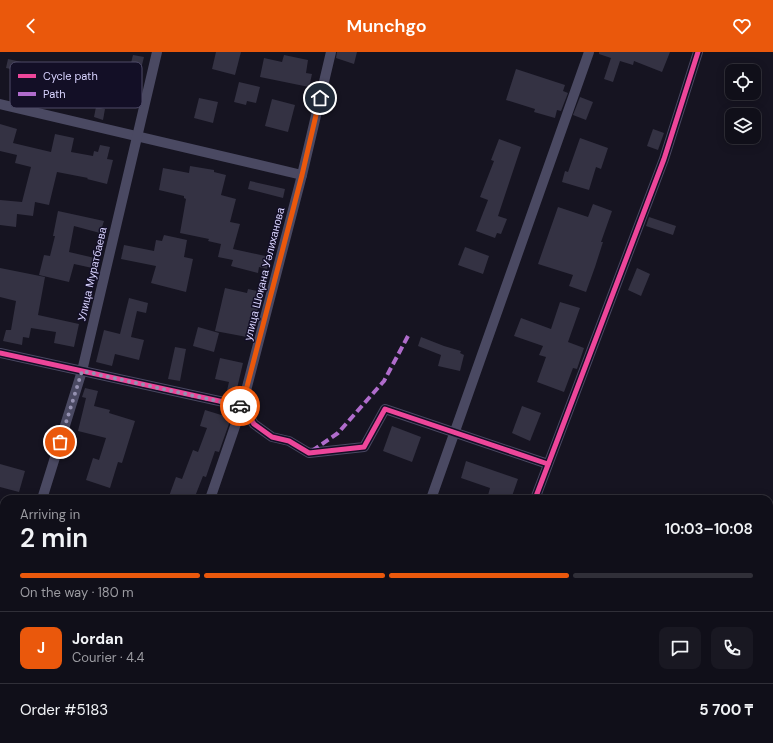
<!DOCTYPE html>
<html lang="en">
<head>
<meta charset="utf-8">
<style>
	:root { --surface:#100f19; --page:#191822; --text:#f1f3f6; --muted:#9c9ca2; --line:#302f38; --accent:#ea580c }
	body { margin:0; font-family:"DM Sans",sans-serif; background:var(--page); color:var(--text); height:100vh; display:flex; flex-direction:column; font-size:15px; white-space:nowrap }
	* { box-sizing:border-box; margin:0 }
	p { font-size:13px; color:var(--muted) }
	.icon { flex:none; width:22px; height:22px; fill:none; stroke:currentColor; stroke-width:2; stroke-linecap:round; stroke-linejoin:round }
	.map { position:relative; flex:1; overflow:hidden }
	.sheet { position:absolute; left:0px; top:443px; width:773px; height:248px; display:flex; flex-direction:column; background:var(--surface); border-radius:12px 12px 0 0; box-shadow:0 2px 10px #0003,0 0 0 1px var(--line) }
	.sheet>* { flex:none }
	.tools { position:absolute; left:725px; top:12px; display:grid; gap:8px }
	.tools a { display:grid; place-items:center; width:36px; height:36px; border-radius:8px; background:var(--surface); box-shadow:0 2px 10px #0003,0 0 0 1px var(--line); font-size:20px }
	.pin { position:absolute; display:grid; place-items:center; width:34px; height:34px; color:#fff; margin:-17px; border:2px solid #fff; border-radius:50%; box-shadow:0 1px 4px #0007 }
	.courier { position:absolute; display:grid; place-items:center; width:40px; height:40px; margin:-20px; border:3px solid #ea580c; border-radius:50%; background:#fff; color:#222; box-shadow:0 1px 5px #0007 }
	.headline em { font-style:normal; font-weight:600 }
	.headline div { display:flex; flex-direction:column-reverse }
	.headline { display:flex; align-items:center; justify-content:space-between; height:68px; padding:0 20px }
	h1 { font-size:26px; font-weight:600; line-height:30px }
	.bar { display:grid; grid-template-columns:repeat(4,1fr); gap:6px 4px; align-content:center; height:48px; padding:0 20px }
	.bar i { height:5px; border-radius:3px; background:var(--line) }
	.bar .on { background:var(--accent) }
	.bar p { grid-column:span 4 }
	.line { display:flex; align-items:center; gap:10px; padding:0 20px; border-top:1px solid var(--line) }
	.line div { flex:1 }
	.round { display:grid; place-items:center; flex:none; width:42px; height:42px; border-radius:8px; background:var(--page) }
	header { display:flex; justify-content:space-between; align-items:center; height:52px; padding:0 20px; background:var(--accent); color:#fff; font-size:18px; font-weight:600 }
	.map>svg:first-child { display:block }
	.building { fill:#343243 }
	.lines { fill:none; stroke-linecap:round; stroke-linejoin:round }
	.street { stroke:#4a4962; stroke-width:10 }
	.quiet { stroke:#b06ccc; stroke-width:4; stroke-dasharray:8 4; stroke-linecap:butt }
	.cycleway-casing { stroke:#130f26; stroke-width:8 }
	.cycleway { stroke:#ed469a; stroke-width:5 }
	.done { stroke:#9591b1; stroke-width:4; stroke-dasharray:0 7.2 }
	.route { stroke:#ea580c; stroke-width:5 }
	.labels { text-anchor:middle; dominant-baseline:central; stroke-width:3; stroke-linejoin:round; paint-order:stroke }
	.street-label { font-size:11px; fill:#d9d4ff; stroke:#130f26 }
	.key { fill:#130f26; stroke:#4e4a67; stroke-width:1 }
	.key-label { font-size:11px; fill:#d9d4ff }
</style>
</head>
<body>
<header><svg class="icon" aria-label="back" viewBox="0 0 24 24"><path d="M15 5l-7 7 7 7"/></svg>Munchgo<svg class="icon" aria-label="heart" viewBox="0 0 24 24"><path d="M12 20l-8-8c-3-5 5-10 8-4 3-6 11-1 8 4z"/></svg></header>
<div class="map">
<svg width="773" height="691" viewBox="0 0 773 691">
	<rect width="100%" height="100%" fill="#161421"/>
	<g class="building">
		<path d="M216,0H241L235,23L212,17Z"/>
		<path d="M337,0H357L354,12L336,6Z"/>
		<path d="M599,0H670L662,20L634,9L633,13L620,9L613,30L604,27L611,6L599,2Z"/>
		<path d="M133,3L144,5L140,21L129,19Z"/>
		<path d="M284,3L308,8L306,21L312,22L309,35L260,25L264,6L282,10Z"/>
		<path d="M8,7L39,14L40,12L56,15L57,11L68,13L66,20L94,27L89,46L55,39L53,45L42,43L41,51L25,48L30,26L10,21L11,17L6,16Z"/>
		<path d="M516,17L565,33L563,39L568,41L561,59L557,58L555,66L534,60L535,57L506,48Z"/>
		<path d="M239,30L260,35L256,51L247,49L246,53L234,50Z"/>
		<path d="M580,45L593,50L586,68L573,63Z"/>
		<path d="M199,46L218,50L213,71L194,66Z"/>
		<path d="M272,47L295,53L288,80L265,74Z"/>
		<path d="M96,55L105,57L103,68L94,65Z"/>
		<path d="M0,72L17,77L13,91L51,100L55,82L74,86L71,100L93,104L94,99L98,100L100,93L110,95L107,107L113,108L107,132L87,127L88,126L57,120L49,153L35,150L33,164L17,162L16,175L0,173V148L22,150L31,115L15,111L17,103L0,99Z"/>
		<path d="M653,77L664,81L658,98L647,94Z"/>
		<path d="M580,86L608,96L601,117L596,115L589,138L562,130L565,119L568,120Z"/>
		<path d="M499,87L521,95L498,164L507,167L501,182L497,181L495,186L476,179L488,148L480,145L494,109L491,108Z"/>
		<path d="M190,114L214,118V120L226,123L221,143L236,147L230,170L240,172L233,197L270,205L267,217L259,215L258,221L231,214L233,208L218,205L221,192L208,189L209,187L180,181L186,147L184,146V144L159,138L163,116L189,121Z"/>
		<path d="M250,129L285,137L283,146L248,137Z"/>
		<path d="M593,152L612,159L601,190H603L595,215L586,240L569,234L573,223L538,212L558,155L588,165Z"/>
		<path d="M58,159L104,169L100,181L74,174L69,200L99,207L97,217L74,212L69,230L39,223L44,203L50,204L55,184H53Z"/>
		<path d="M649,165L676,174L673,183L646,174Z"/>
		<path d="M164,183L187,188L184,205L193,207L186,240L151,231L156,214L121,207L124,193L154,199L156,188L162,189Z"/>
		<path d="M465,195L489,204L483,222L458,213Z"/>
		<path d="M0,216L45,225L38,263L79,272L74,295L54,291L56,280L31,276L29,286L23,285L22,293L3,289L6,278H11L16,249L0,245Z"/>
		<path d="M637,216L650,222L641,244L628,238Z"/>
		<path d="M225,236L247,241L248,237L262,240L254,273L250,272L247,285L215,279Z"/>
		<path d="M129,246L148,251L146,261L137,259L131,285L144,288L139,308L115,302L112,314L96,310L104,278L120,282Z"/>
		<path d="M560,250L580,256L568,290L584,296L577,317L573,316L564,340L537,330L546,305L539,303L543,294L514,284L521,266L551,277Z"/>
		<path d="M198,275L219,281L214,300L193,294Z"/>
		<path d="M421,285L444,294L461,299L460,301L464,303L460,319L438,314L441,303L418,294Z"/>
		<path d="M175,295L186,297L180,329L168,327Z"/>
		<path d="M220,306L243,311L235,345L226,343L229,330L215,327Z"/>
		<path d="M85,336L98,339L94,354L110,358L109,361L135,369L122,411L118,410L110,436L86,428L93,406L99,408L106,386L78,379L86,346L82,345Z"/>
		<path d="M522,354L541,361L530,389L512,381Z"/>
		<path d="M205,358L231,366L219,400L215,399L206,425L203,424L194,447H168L176,425L182,427L193,398L198,400L207,376L200,374Z"/>
		<path d="M392,374L421,385L412,410L383,399Z"/>
		<path d="M466,409L518,427L511,447H487L490,436L461,426Z"/>
		<path d="M0,412L25,419L19,440L0,435Z"/>
	</g>
	<g class="lines">
		<g class="street">
			<path d="M0,52L302,123"/>
			<path d="M0,301L242,354L254,372L272,385L289,389L309,401L364,395L385,357L548,412"/>
			<path d="M42,447L82,319L157,0"/>
			<path d="M210,447L242,354L302,123L331,0"/>
			<path d="M431,447L589,0"/>
			<path d="M535,447L664,107L698,0"/>
			<path d="M0,583L4,570"/>
			<path d="M126,691L127,687"/>
			<path d="M347,691L348,687"/>
			<path d="M444,691L446,687"/>
		</g>
		<path class="quiet" d="M312,399L338,381L384,329L408,284"/>
		<g class="cycleway-casing">
			<g id="cycleway">
				<path d="M0,301L242,354L254,372L272,385L289,389L309,401L364,395L385,357L548,412"/>
				<path d="M535,447L664,107L698,0"/>
			</g>
		</g>
		<use href="#cycleway" class="cycleway"/>
	</g>
	<g class="lines">
		<path class="done" d="M60,390L82,319L240,354"/>
		<path class="route" d="M240,354H242L250,323L302,123L320,46"/>
	</g>
	<g class="labels">
		<g class="street-label">
			<text transform="translate(92 222) rotate(-77)">Улица Муратбаева</text>
			<text transform="translate(264 222) rotate(-76)">улица Шоқана Уәлиханова</text>
		</g>
	</g>
	<rect x="10" y="10" width="132" height="46" rx="6" class="key"/>
	<rect x="18" y="22" width="18" height="4" fill="#ed469a"/>
	<rect x="18" y="40" width="18" height="4" fill="#b06ccc"/>
	<g class="key-label">
		<text x="43" y="28">Cycle path</text>
		<text x="43" y="46">Path</text>
	</g>
</svg>
<div class="tools">
<a><svg class="icon" aria-label="locate" viewBox="0 0 24 24"><circle cx="12" cy="12" r="6"/><path d="M12 2v4M12 18v4M2 12h4M18 12h4"/></svg></a>
<a><svg class="icon" aria-label="layers" viewBox="0 0 24 24"><path d="M12 4l9 5-9 5-9-5zM3 14l9 5 9-5"/></svg></a>
</div>
<div class="pin" style="left:60px;top:390px;background:#ea580c"><svg class="icon" aria-label="bag" viewBox="0 0 24 24"><path d="M5 8h14l-1 12H6zM9 8a3 3 0 0 1 6 0"/></svg></div>
<div class="pin" style="left:320px;top:46px;background:#1f2937"><svg class="icon" aria-label="home" viewBox="0 0 24 24"><path d="M3 11l9-7 9 7M6 9v11h12V9"/></svg></div>
<div class="courier" style="left:240px;top:354px"><svg class="icon" aria-label="car" viewBox="0 0 24 24"><path d="M5 17H2v-5l4-1 3-4h7l3 4 3 1v5h-3M9 17h6M6 11h13"/><circle cx="7" cy="17" r="2"/><circle cx="17" cy="17" r="2"/></svg></div>
<section class="sheet">
<div class="headline"><div><h1>2 min</h1><p>Arriving in</p></div><em>10:03–10:08</em></div>
<div class="bar"><i class="on"></i><i class="on"></i><i class="on"></i><i></i><p>On the way · 180 m</p></div>
<div class="line" style="height:72px"><b class="round" style="background:var(--accent);color:#fff">J</b><div><b>Jordan</b><p>Courier · 4.4</p></div><a class="round"><svg class="icon" aria-label="chat" viewBox="0 0 24 24"><path d="M4 5h16v11H9l-5 4z"/></svg></a><a class="round"><svg class="icon" aria-label="phone" viewBox="0 0 24 24"><path d="M5 4h4l2 5-3 2q2 4 5 5l2-3 5 2v4C11 20 4 13 5 4z"/></svg></a></div>
<div class="line" style="height:52px"><div>Order #5183</div><b>5 700 ₸</b></div>
</section>
</div>
</body>
</html>
